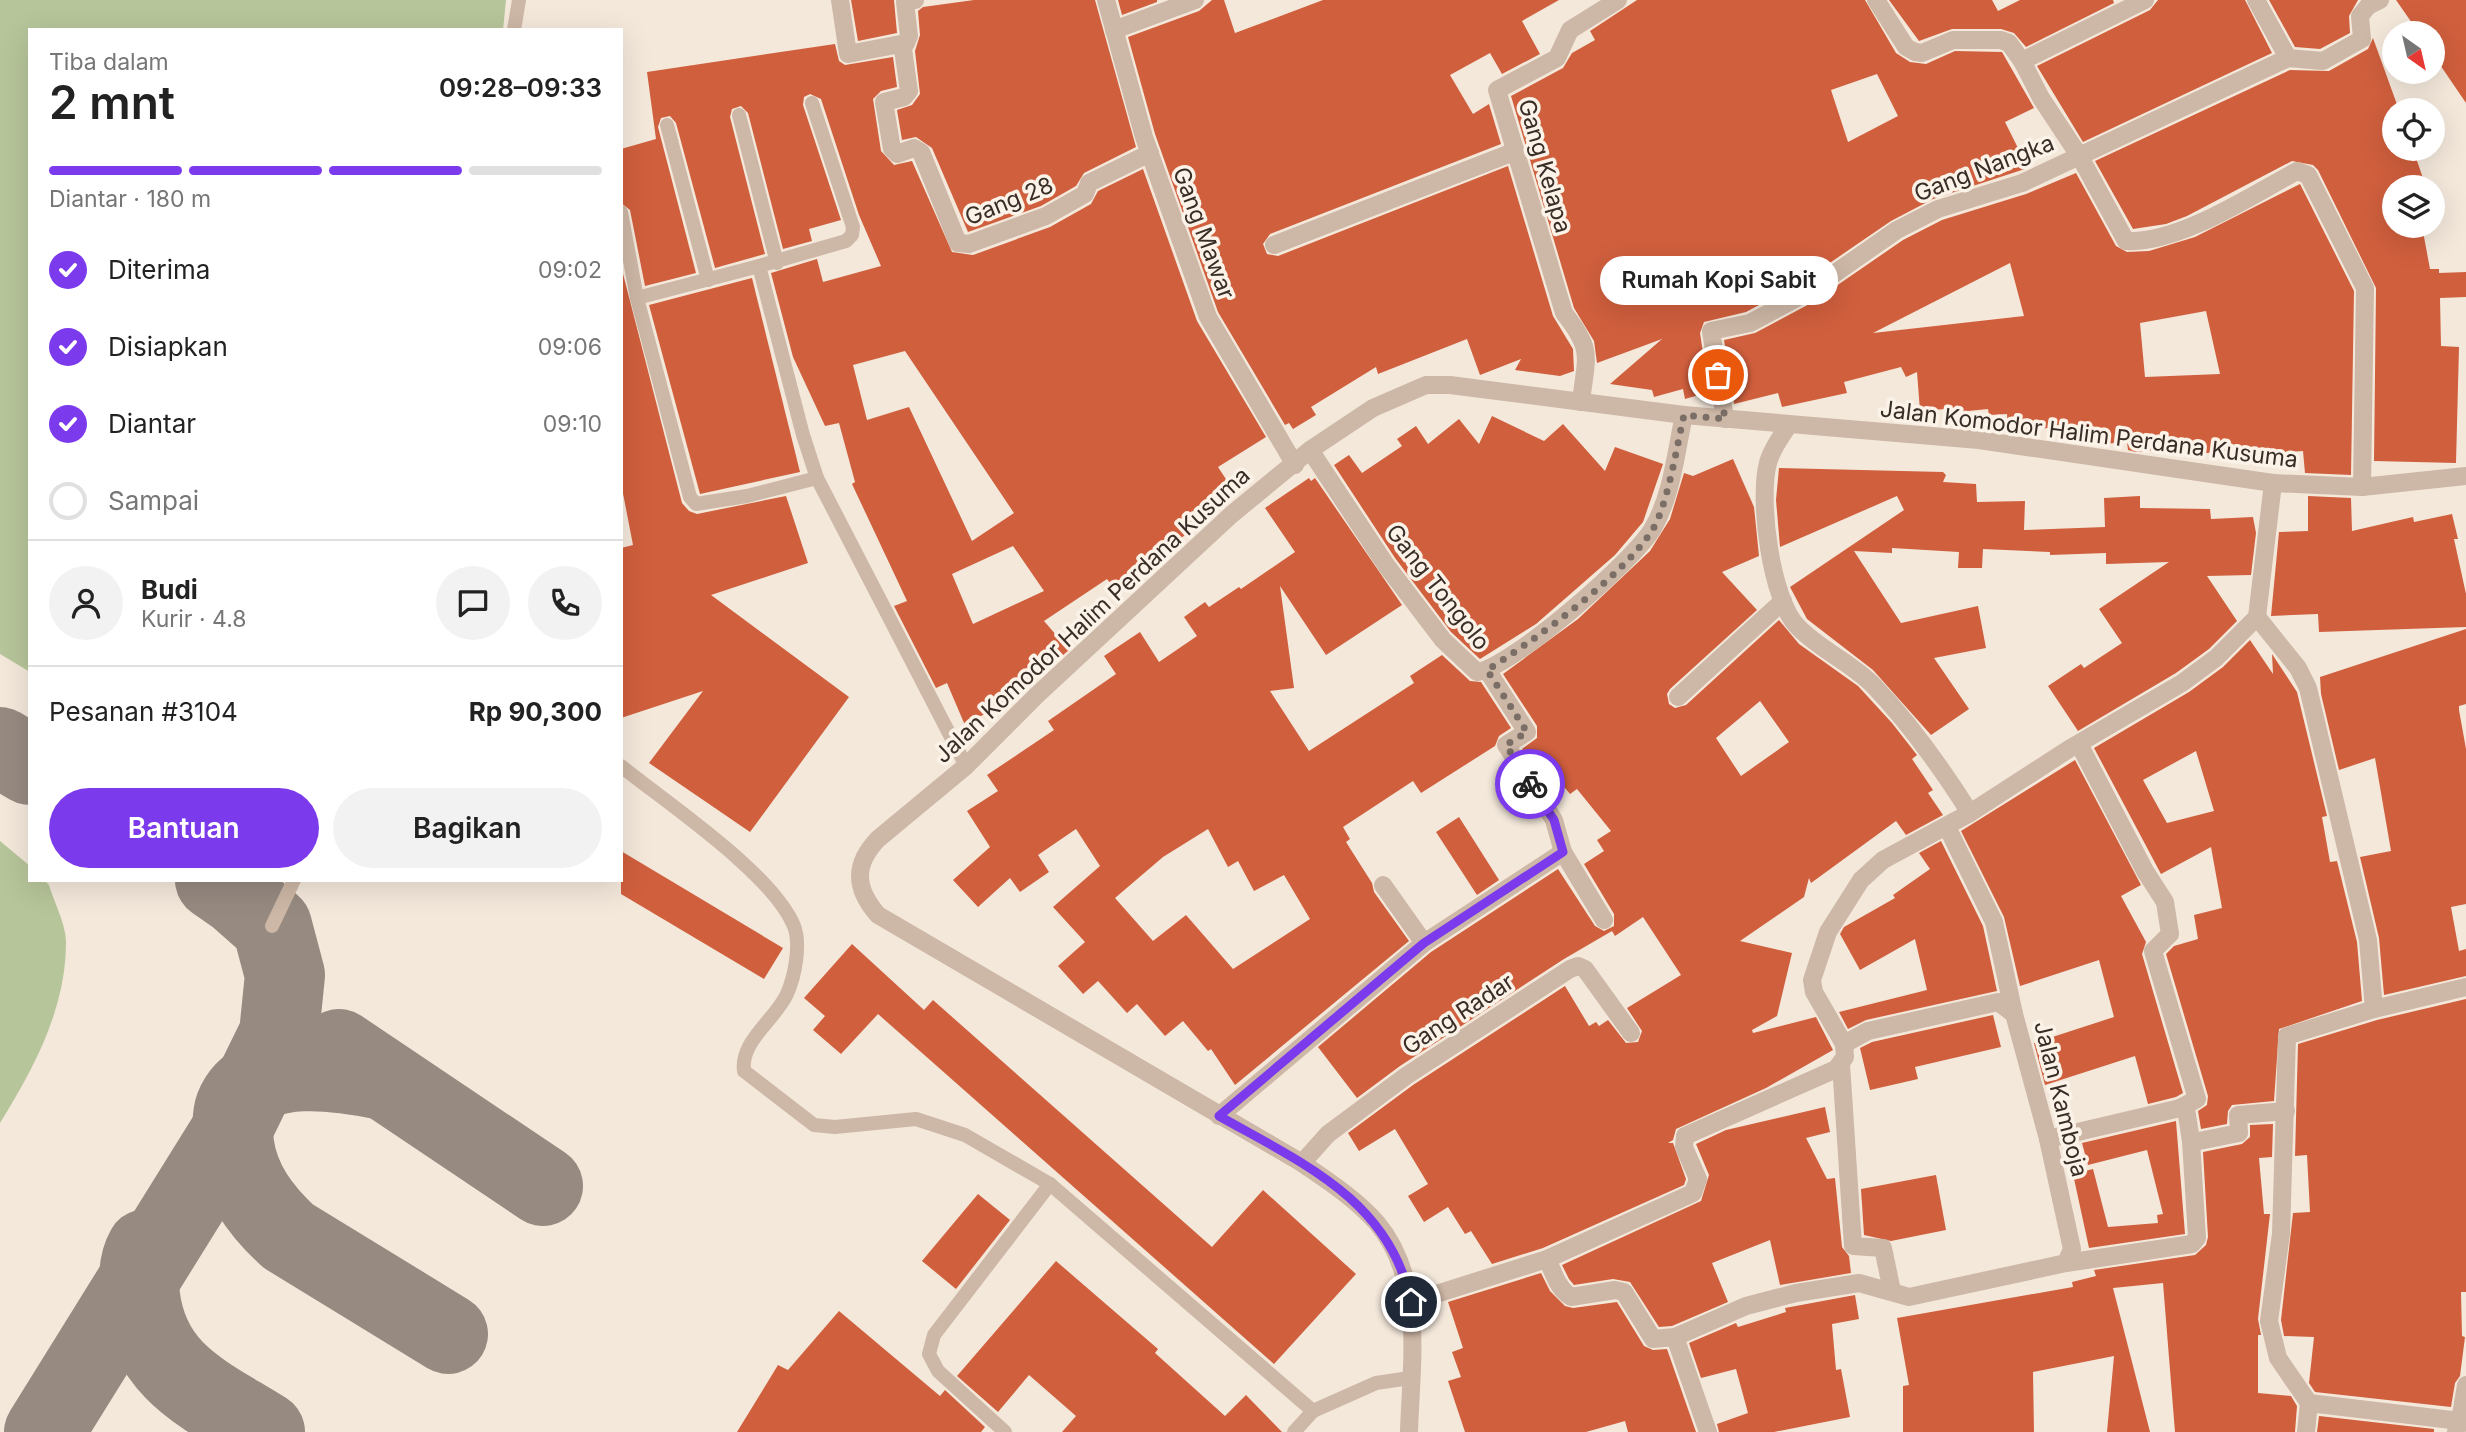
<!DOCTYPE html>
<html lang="id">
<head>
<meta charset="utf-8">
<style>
	:root { --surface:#fff; --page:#f2f2f2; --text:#222; --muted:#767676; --line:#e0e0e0; --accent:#7c3aed }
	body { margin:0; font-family:Inter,sans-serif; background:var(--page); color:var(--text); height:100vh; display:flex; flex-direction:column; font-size:26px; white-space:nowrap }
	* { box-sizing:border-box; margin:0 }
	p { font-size:23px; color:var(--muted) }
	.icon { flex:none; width:38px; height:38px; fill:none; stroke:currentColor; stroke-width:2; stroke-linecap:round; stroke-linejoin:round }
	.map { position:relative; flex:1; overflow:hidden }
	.panel { position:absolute; left:28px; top:28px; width:595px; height:854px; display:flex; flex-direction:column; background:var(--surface); border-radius:0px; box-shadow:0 7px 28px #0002 }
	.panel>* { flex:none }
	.needle { width:46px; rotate:146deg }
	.fabs { position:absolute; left:2382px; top:21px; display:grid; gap:14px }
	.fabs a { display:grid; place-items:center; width:63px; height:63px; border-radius:50%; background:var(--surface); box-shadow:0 7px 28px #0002; font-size:35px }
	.pin { position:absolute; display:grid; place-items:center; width:60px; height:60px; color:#fff; margin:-30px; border:4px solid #fff; border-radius:50%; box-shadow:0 2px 7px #0007 }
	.courier { position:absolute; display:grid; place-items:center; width:70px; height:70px; margin:-35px; border:5px solid #7c3aed; border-radius:50%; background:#fff; color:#222; box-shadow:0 2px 9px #0007 }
	.bubble { position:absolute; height:49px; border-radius:24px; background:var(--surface); box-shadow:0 7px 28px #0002; font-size:23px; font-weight:600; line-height:49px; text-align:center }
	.head em { font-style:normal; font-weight:600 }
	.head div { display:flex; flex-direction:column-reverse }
	.head { display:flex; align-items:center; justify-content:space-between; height:119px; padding:0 21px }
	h1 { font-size:46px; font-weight:600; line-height:52px }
	.bar { display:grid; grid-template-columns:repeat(4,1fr); gap:10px 7px; align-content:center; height:84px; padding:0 21px }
	.bar i { height:9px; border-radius:5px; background:var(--line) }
	.bar .on { background:var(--accent) }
	.bar p { grid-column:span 4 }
	.line { display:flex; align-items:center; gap:18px; padding:0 21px; border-top:2px solid var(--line) }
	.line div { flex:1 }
	.round { display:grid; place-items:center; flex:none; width:74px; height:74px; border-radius:37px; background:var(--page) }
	ol { padding:0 21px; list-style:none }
	li { display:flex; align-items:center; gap:21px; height:77px }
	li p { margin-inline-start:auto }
	li .icon { padding:7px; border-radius:50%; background:var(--accent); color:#fff; stroke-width:4 }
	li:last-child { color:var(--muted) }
	li i { width:38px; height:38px; border:4px solid var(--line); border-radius:50% }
	.cta { display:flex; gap:14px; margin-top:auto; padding:14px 21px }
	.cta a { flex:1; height:80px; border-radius:42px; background:var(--accent); color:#fff; font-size:28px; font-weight:600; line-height:80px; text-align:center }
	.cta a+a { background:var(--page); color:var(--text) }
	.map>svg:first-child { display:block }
	.green { fill:#b7c59a }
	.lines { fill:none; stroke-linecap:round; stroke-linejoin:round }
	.taxiway { stroke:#968a81; stroke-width:80 }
	.building { fill:#d05f3d; fill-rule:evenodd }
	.service { stroke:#cdb7a6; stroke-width:14 }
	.minor { stroke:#cdb7a6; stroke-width:18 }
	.tertiary { stroke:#cdb7a6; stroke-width:18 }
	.done { stroke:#7a6e66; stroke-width:7; stroke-dasharray:0 12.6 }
	.route { stroke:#7c3aed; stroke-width:9 }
	.labels { text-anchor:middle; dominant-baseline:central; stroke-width:7; stroke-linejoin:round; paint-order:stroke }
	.street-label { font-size:23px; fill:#392d27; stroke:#fbf2e8 }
</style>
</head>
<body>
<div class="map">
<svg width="2466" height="1432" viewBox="0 0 2466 1432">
	<rect width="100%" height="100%" fill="#f4e8db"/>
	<g class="green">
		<path d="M0,0H506L503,30H30V672L0,654Z"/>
		<path d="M0,841L30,866V880H44L49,885C54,902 66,924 66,942C66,1009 34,1068 0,1123Z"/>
	</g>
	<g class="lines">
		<g class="taxiway">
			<path d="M0,747L30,765"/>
			<path d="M339,1049L543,1186"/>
			<path d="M384,1080C344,1072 255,1056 235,1107C231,1118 233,1133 234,1144C239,1182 261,1211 288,1236L448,1334"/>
			<path d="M146,1249C138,1263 138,1280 140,1296C149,1373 206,1395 265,1432"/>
			<path d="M44,1432L233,1128L279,1034L285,975L272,926L238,896L215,880"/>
		</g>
	</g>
	<g class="building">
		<path d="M851,0H894L897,33L858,41Z"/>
		<path d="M974,0H1095L1136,147L1084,173L1076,186L1041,206L968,232L932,148L916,137L902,140L897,110L912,105L920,94L915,51L920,35L918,11L923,7Z"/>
		<path d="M1118,0H1157V2L1122,15Z"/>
		<path d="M1212,0H1224L1235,33L1323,0H1559L1522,21L1540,54L1502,74L1490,53L1450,75L1473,114L1489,104L1501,144L1270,234L1263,244L1267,254L1278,256L1508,166L1553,316L1573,349L1574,371L1560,376L1515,370L1521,359L1480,375L1467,339L1378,374L1376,367L1311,407L1316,415L1293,429L1289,423L1285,425L1218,312L1155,134L1128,37L1199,11Z"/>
		<path d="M1637,0H1865L1896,53L1910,62L1926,64L1955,51L2002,52L2034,108L2005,122L2028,168L1933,199L1891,221L1802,282L1746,312L1704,322L1700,333L1709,392L1685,399L1683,389L1654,397L1652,390L1610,384L1662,339L1597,363L1594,341L1574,308L1511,96L1563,68L1572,53L1595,40L1590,31ZM1877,74L1898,116L1848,142L1831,90Z"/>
		<path d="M1889,0H1992L1998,11L2020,0H2113L2114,3L2026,47L2014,33L2001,29H1952L1919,41Z"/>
		<path d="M2158,0H2245L2272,53L2083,142L2037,66L2150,10Z"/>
		<path d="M2269,0H2358L2349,16L2350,33L2320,49L2295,47Z"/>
		<path d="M2396,0H2466V103L2432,53V33H2419Z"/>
		<path d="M2373,38L2399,110H2394V149H2413L2426,187H2394V226H2422L2430,269H2439V273L2466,272V297L2440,298L2441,346L2459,347L2456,463L2374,461L2376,288L2318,170L2313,165L2292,161L2187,216L2166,224L2133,229L2095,161L2290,70L2329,71L2368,49Z"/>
		<path d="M835,44L839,61L845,65L893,57L897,87L881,91L873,99L881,151L894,165L912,161L952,252L973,255L1050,227L1091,204L1098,191L1143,169L1197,321L1266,437L1218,467L1235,493L1203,514L1207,520L1178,540L1180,543L1151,562L1153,566L1117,592L1107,579L1044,621L1069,650L1002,707L964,723L947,683L936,688L894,606L907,601L852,484L855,482L839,423L825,426L793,357L771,273L817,259L823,282L881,266L859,215L821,99L810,94L804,97L803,105L841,220L809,229L812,241L783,249L748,113L741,106L732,109L730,117L765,254L715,268L676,123L670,116L661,118L658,127L696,273L645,286L630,210L621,203V149L656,139L647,72ZM905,351L1014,513L972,541L909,407L867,420L853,365ZM1013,546L1044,591L973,624L952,574Z"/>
		<path d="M2076,173L2116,246L2127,252L2149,251L2195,237L2300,184L2354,291L2351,475L2305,473L2303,451L2226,457L2225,451L2179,456L2178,448L2136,452L2128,450L2127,442L2092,445L2090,425L2008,431L2007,414L1989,415L1988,409L1958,412V408L1920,411L1917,372L1906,377L1901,367L1844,382L1847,393L1782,407L1778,393L1734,404L1724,340L1755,333L1813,302L1903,240L1942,220L2026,194ZM2010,263L2024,316L1873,333ZM2206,311L2220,374L2145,377L2140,323Z"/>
		<path d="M621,266L682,503L689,511L697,514L786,496L808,563L711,595L849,697L750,832L649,763L703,691L621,718V548L633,545L621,483Z"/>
		<path d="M752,278L800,472L700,494L649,305Z"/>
		<path d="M1492,416L1544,441L1563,424L1605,471L1615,447L1663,464L1643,522L1615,555L1536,624L1480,659L1451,632L1395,558L1334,465L1349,455L1362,473L1402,446L1397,439L1416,426L1428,444L1459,419L1479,444Z"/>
		<path d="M1733,459L1754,507L1759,556L1722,572L1757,610L1670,689L1667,694L1669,704L1675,708L1686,705L1779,620L1799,644L1858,686L1892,723L1917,755L1912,759L1933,790L1928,793L1943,815L1906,835L1896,821L1811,883L1809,878L1804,897L1740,941L1792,953L1777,1016L1752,1030L1753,1033L1816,1017L1833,1050L1766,1088L1676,1129L1673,1140L1668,1143H1673L1686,1179L1684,1185L1543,1248L1492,1264L1471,1231L1465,1234L1448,1207L1424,1222L1408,1196L1428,1184L1395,1129L1359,1151L1348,1133L1413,1085L1565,986L1589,1026L1596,1022L1599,1026L1608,1020L1626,1043L1638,1042L1642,1031L1627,1008L1681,975L1643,917L1615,936L1612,931L1564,959L1400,1066L1357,1098L1318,1047L1431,952L1558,869L1595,926L1604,931L1614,926V914L1584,864L1604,851L1597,840L1611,831L1577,789L1570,794L1546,765L1536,771L1522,749L1537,738V726L1503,674L1578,619L1650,551L1670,519L1684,473L1693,476ZM1760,701L1789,742L1741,776L1716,738Z"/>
		<path d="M1779,468L1943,472L1946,475L1943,482L1976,484L1977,502L2025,501L2024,530L2105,527L2104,498L2140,496V508L2210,509L2211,519L2253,517L2256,533L2251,575L2207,576L2237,621L2209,649L2176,673L2078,731L2048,686L2081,664L2084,668L2122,643L2099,609L2169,562L2106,564V553L2050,555V552L1983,549L1982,568H1958L1959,552L1892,548V553L1854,551L1901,623L1978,606L1986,648L1934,658L1969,709L1931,735L1873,670L1807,619L1790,587L1904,510L1897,496L1780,547L1776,500Z"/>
		<path d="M1309,478L1311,481L1315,478L1402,605L1326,655L1280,586L1294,688L1270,691L1309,751L1414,683L1410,676L1442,655L1470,681L1481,682L1511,728L1499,736L1495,746L1421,793L1413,781L1343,827L1350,839L1346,842L1372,883L1374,892L1409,941L1235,1085L1211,1049L1208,1051L1183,1021L1165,1036L1137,1004L1127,1013L1098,981L1083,994L1058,966L1085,942L1053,907L1100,866L1076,829L1038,855L1049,872L1020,892L1010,878L978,907L953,880L990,847L967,811L998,791L987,775L1054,730L1048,721L1116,674L1104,656L1140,632L1159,662L1197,636L1184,617L1205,602L1209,607L1239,587L1241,589L1295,552L1265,508ZM1208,829L1228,867L1238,861L1254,891L1284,875L1310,919L1233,969L1186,915L1153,941L1115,898L1163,857Z"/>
		<path d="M2308,496L2351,498L2352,531L2413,517L2414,522L2452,514L2458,539H2454L2466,594V627L2319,632L2318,614L2271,616L2279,532L2308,531Z"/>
		<path d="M2466,629V704L2459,706V710L2466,749V904L2451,907L2459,951L2466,949V976L2384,995L2379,938L2360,857L2391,851L2375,758L2339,770L2321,694L2320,677Z"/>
		<path d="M2250,640L2273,674L2272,654L2297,692L2327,816L2322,817L2330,862L2337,861L2357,942L2362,1001L2279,1029L2274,1101L2232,1105L2228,1111L2227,1124L2201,1129L2198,1111L2207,1105L2208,1096L2166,954L2174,946L2198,939L2194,915L2222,908L2211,847L2161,874L2094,748L2189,692L2223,667ZM2196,751L2214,811L2167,823L2143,780Z"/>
		<path d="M2075,760L2141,885L2121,896L2146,942L2142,954L2183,1093L2176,1097L2148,1104L2135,1056L2045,1085L2034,1043L2114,1017L2099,960L2020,986L2004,917L1961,831Z"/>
		<path d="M1459,817L1499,880L1477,895L1436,832Z"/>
		<path d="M1941,841L1983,926L1997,991L1866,1020L1848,1029L1839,1012L1927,990L1915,939L1860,970L1840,934L1844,927L1895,898L1893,895L1930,869L1919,853Z"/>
		<path d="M621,851L783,948L764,979L621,894Z"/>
		<path d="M852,944L924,1010L933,1000L1212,1247L1263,1190L1356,1274L1274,1364L878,1014L841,1054L813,1030L825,1016L804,998Z"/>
		<path d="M2466,999V1292H2461L2462,1336L2465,1337L2460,1376L2455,1383L2451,1407L2315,1392L2309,1383L2314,1337L2284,1336L2281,1320L2293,1213L2310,1212L2307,1155L2295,1156L2298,1044L2377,1020Z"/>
		<path d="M1993,1015L2001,1047L1915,1067L1918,1079L1870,1090L1860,1048L1872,1042Z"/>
		<path d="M1825,1107L1830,1132L1806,1138L1827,1179L1835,1178L1842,1247L1849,1256L1851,1273L1780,1285L1770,1240L1712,1263L1728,1302L1672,1326L1659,1327L1630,1282L1613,1279L1574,1285L1569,1279L1562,1265L1701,1201L1709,1175L1696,1144L1726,1130Z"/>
		<path d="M2176,1121L2185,1234L2089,1248L2073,1174L2093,1169L2108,1227L2158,1223L2157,1215L2163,1214L2147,1150L2088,1165L2082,1143Z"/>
		<path d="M2273,1124L2272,1157L2259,1158L2264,1214H2270L2258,1319L2261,1335H2258V1393L2291,1396L2297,1406L2295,1432H2175L2163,1283L2113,1288L2150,1432H2107L2114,1356L2033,1372L2034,1432H1903V1386L1909,1385L1897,1318L2073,1287L2072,1282L2096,1276L2094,1270L2195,1255L2206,1245L2208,1237L2203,1152L2242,1144L2250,1137V1125Z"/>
		<path d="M1936,1175L1946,1230L1891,1241L1864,1235L1861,1189Z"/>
		<path d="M978,1194L1010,1220L956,1289L922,1261Z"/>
		<path d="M1056,1261L1158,1349L1155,1353L1225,1416L1246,1395L1282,1432H1062L1076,1416L1029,1375L998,1412L957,1376Z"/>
		<path d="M1541,1273L1550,1291L1565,1306L1573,1308L1617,1302L1644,1346L1653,1350L1667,1349L1696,1432H1628L1625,1421L1586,1432H1465L1448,1381L1461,1377L1452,1352L1463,1348L1448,1302Z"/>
		<path d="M1855,1295L1859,1319L1832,1324L1836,1370L1841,1369L1850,1417L1774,1432H1719L1717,1424L1748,1413L1736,1369L1701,1378L1689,1343L1736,1323L1738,1327L1786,1312L1785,1308Z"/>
		<path d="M839,1311L940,1396L945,1390L985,1427L981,1432H737L778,1365L788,1370Z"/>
		<path d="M2319,1416L2434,1429V1432H2317Z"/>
	</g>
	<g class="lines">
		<g class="service">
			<path d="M514,30L519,0"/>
			<path d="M812,103L853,227L852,235L846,241L759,266L803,435L817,478L966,766"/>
			<path d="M739,115L777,263"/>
			<path d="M667,125L708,280"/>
			<path d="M621,212L637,298"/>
			<path d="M759,266L637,298L690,497L696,504L747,496L817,478"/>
			<path d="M621,766C668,804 772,873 794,926C801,944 795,976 787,994C775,1020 740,1041 744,1071L814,1125L835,1127L916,1119L965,1135L1050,1184L1313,1411L1294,1432"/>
			<path d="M272,926L294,880"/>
			<path d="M1313,1411L1376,1383L1410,1378"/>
			<path d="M1005,1432L938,1371L929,1354L934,1335L1050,1184"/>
		</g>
		<g class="minor">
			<path d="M840,0L848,54L906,43"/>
			<path d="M915,0L905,2L909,36L903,49L909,91L904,97L884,102L892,149L897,154L914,148L921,152L958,243L969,244L1046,216L1085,194L1089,183L1150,153"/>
			<path d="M1106,0L1144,137L1208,317L1295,465"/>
			<path d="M1876,0L1906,47L1915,52L1922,53L1953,40H2001L2009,43L2022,61L2145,0"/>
			<path d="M2256,0L2288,58L2323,61L2362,39L2360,16L2368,6L2380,0"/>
			<path d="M1114,30L1195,0"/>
			<path d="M2022,61L2041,98L2080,157L2126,241C2179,244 2252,195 2297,171L2308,175L2365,288L2362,487"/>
			<path d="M1274,245L1516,151"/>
			<path d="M1581,402C1586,356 1594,351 1564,313L1497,90L1557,58L1570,30L1618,0"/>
			<path d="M1725,419L1711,331L1750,323L1808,292L1897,230L1938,209L2022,183L2288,58"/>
			<path d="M1788,426C1781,437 1771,450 1768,463C1758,499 1771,601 1798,627C1820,650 1852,663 1874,686C1911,725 1941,767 1970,813"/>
			<path d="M1310,450L1386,565L1443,640L1477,672C1511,668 1635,560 1653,528C1672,495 1676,452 1684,415"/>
			<path d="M2257,617L2298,668L2308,688L2368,940L2374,1009"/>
			<path d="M1487,670L1527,732L1506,745L1554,820L1563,852L1604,920"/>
			<path d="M1678,697L1783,601"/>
			<path d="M2079,744L2145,871L2165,902L2170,934L2153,951L2197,1099L2180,1108"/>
			<path d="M1947,827L1994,922L2014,1014"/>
			<path d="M1383,885L1424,943"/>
			<path d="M1841,1064L1853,1246L1883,1248L1892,1291"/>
			<path d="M1219,1116L1424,943L1563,852"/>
			<path d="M2048,1139L2180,1108L2186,1109L2191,1141L2194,1142L2239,1133L2238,1115L2286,1111"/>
			<path d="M1302,1163L1328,1134L1406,1076L1570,969L1578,966L1585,969L1631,1033"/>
			<path d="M1547,1259C1554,1273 1557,1288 1571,1297L1615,1290L1624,1292L1653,1339L1675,1337L1708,1432"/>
			<path d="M2066,1263L2192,1244L2197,1238L2191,1141"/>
			<path d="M1411,1302L1547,1259L1693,1193L1698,1179L1684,1147L1685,1136L1836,1069L1845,1057L1844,1044"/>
			<path d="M1675,1337L1746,1306L1796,1293L1859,1283L1909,1297L2066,1263L2072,1249L2048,1139L2014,1014L1998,1002L1868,1031L1844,1044L1814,992L1812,980L1828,932L1861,880L1883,860L1970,813L2069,749L2182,683L2216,658L2257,617L2273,483"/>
			<path d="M2460,1421L2466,1385"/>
			<path d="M2306,1432L2309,1403"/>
			<path d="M2456,1432L2460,1421L2309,1403L2278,1358L2269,1321L2281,1234L2287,1036L2374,1009L2466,987"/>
		</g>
		<path class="tertiary" d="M1409,1432C1411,1363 1425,1280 1377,1223C1356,1199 1328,1181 1302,1163L878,915C855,889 853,865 878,839L966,766L1037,695L1231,515L1310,450L1373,408L1426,385H1450L1684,415L1979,440L2273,483L2362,487L2466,476"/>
	</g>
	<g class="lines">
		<path class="done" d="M1530,784L1506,745L1527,732L1487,670C1532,642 1638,567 1658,519C1671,486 1676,450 1684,415L1725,419L1718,375"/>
		<path class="route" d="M1411,1302C1390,1200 1302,1163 1219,1116L1424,943L1563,852L1554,820L1530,784"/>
	</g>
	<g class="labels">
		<g class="street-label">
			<text transform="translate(1545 166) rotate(74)">Gang Kelapa</text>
			<text transform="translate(1984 168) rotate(-21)">Gang Nangka</text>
			<text transform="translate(1009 201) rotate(-22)">Gang 28</text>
			<text transform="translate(1204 233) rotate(70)">Gang Mawar</text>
			<text transform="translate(2089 434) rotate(7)">Jalan Komodor Halim Perdana Kusuma</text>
			<text transform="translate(1438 587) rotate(52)">Gang Tongolo</text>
			<text transform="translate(1092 615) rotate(-43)">Jalan Komodor Halim Perdana Kusuma</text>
			<text transform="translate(1458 1014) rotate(-33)">Gang Radar</text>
			<text transform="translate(2061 1099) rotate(76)">Jalan Kamboja</text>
		</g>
	</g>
</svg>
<div class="fabs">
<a><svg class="needle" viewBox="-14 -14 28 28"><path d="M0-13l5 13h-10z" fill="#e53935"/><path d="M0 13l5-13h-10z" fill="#767676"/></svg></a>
<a><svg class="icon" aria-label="locate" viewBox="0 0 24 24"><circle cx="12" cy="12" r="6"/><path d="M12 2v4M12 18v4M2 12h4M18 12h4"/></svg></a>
<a><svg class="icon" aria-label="layers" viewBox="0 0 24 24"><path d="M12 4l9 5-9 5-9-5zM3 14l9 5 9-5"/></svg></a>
</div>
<div class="pin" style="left:1718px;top:375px;background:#ea580c"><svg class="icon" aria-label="bag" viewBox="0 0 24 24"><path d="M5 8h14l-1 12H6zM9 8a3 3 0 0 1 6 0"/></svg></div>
<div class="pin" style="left:1411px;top:1302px;background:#1f2937"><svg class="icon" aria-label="home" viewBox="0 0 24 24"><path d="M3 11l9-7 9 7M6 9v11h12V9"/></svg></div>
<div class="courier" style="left:1530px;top:784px"><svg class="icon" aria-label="bike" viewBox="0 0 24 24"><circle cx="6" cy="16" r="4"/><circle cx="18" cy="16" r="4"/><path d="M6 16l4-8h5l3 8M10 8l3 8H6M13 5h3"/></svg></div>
<div class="bubble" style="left:1600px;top:256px;width:238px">Rumah Kopi Sabit</div>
<section class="panel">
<div class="head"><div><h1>2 mnt</h1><p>Tiba dalam</p></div><em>09:28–09:33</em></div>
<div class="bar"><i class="on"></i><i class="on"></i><i class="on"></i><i></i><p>Diantar · 180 m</p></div>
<ol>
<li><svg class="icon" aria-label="check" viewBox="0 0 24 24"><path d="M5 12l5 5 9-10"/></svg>Diterima<p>09:02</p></li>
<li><svg class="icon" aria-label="check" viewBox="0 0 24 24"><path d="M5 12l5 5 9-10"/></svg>Disiapkan<p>09:06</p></li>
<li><svg class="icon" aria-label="check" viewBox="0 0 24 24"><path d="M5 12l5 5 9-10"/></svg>Diantar<p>09:10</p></li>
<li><i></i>Sampai</li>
</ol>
<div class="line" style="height:126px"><a class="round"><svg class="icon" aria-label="person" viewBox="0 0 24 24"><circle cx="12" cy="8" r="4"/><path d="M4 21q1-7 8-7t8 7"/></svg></a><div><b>Budi</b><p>Kurir · 4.8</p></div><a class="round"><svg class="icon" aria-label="chat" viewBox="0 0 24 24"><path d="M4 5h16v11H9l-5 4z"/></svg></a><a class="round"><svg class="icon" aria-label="phone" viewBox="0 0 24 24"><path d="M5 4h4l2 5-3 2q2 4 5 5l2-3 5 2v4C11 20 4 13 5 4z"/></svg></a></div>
<div class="line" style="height:91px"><div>Pesanan #3104</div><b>Rp 90,300</b></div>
<div class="cta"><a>Bantuan</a><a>Bagikan</a></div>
</section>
</div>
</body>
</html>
